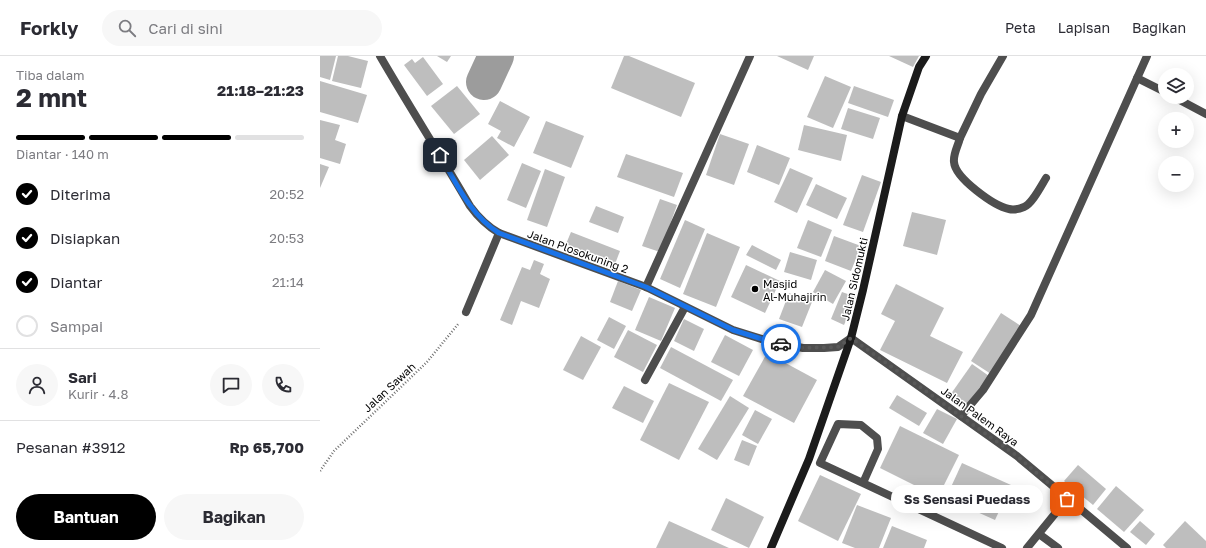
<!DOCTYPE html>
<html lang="id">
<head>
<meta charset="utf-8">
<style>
	:root { --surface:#fff; --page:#f7f7f7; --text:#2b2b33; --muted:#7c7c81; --line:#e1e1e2; --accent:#000 }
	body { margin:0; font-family:"Golos Text",sans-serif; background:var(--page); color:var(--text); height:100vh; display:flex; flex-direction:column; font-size:15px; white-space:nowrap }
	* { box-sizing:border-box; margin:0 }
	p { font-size:13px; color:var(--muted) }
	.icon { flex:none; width:22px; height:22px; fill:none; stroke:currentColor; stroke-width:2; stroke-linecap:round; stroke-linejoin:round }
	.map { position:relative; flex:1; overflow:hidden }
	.side { display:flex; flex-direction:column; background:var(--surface); width:320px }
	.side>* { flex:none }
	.tools { position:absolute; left:838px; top:12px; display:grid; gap:8px }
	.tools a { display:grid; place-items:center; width:36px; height:36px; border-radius:50%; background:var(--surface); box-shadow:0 4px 16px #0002; font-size:20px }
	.pin { position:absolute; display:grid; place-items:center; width:34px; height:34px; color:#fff; margin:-17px; border-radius:8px; box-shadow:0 2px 6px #0006 }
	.courier { position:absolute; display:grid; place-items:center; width:40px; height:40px; margin:-20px; border:3px solid #1a73e8; border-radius:50%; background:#fff; color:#222; box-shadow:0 1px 5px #0007 }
	.bubble { position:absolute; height:28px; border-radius:14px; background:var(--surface); box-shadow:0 4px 16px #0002; font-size:13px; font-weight:700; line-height:28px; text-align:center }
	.overview em { font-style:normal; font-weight:700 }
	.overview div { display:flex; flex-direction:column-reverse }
	.overview { display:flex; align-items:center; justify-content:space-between; height:68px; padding:0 16px }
	h1 { font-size:26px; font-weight:700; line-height:30px }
	.bar { display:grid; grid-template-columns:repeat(4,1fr); gap:6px 4px; align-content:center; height:48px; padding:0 16px }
	.bar i { height:5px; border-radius:3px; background:var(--line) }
	.bar .active { background:var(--accent) }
	.bar p { grid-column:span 4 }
	.line { display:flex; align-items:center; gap:10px; padding:0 16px; border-top:1px solid var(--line) }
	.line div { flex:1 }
	.round { display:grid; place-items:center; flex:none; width:42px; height:42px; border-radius:21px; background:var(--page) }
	ol { padding:0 16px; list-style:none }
	li { display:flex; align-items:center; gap:12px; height:44px }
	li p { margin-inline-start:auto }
	li .icon { padding:4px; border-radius:50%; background:var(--accent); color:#fff; stroke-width:4 }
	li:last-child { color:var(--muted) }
	li i { width:22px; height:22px; border:2px solid var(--line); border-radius:50% }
	.button { display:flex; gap:8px; margin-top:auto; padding:8px 16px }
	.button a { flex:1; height:46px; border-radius:24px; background:var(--accent); color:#fff; font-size:16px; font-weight:700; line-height:46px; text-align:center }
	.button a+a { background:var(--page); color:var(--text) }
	header { display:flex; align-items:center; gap:24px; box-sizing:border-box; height:56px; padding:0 20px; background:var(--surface); border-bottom:1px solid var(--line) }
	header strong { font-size:19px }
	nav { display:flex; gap:22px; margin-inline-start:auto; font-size:14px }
	.search { width:280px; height:36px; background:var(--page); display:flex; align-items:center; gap:10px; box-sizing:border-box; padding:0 14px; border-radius:22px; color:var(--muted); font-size:15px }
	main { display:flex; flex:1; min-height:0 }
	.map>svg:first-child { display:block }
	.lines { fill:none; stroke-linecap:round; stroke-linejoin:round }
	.river { stroke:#9c9c9c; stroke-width:36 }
	.building { fill:#bebebe }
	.path { stroke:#707070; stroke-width:2.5; stroke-dasharray:1 2; stroke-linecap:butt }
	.lane { stroke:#4e4e4e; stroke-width:8 }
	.street { stroke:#4e4e4e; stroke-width:8 }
	.secondary { stroke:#1b1b1b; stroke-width:8 }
	.done { stroke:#595959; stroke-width:4; stroke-dasharray:0 7.2 }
	.route { stroke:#1a73e8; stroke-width:5 }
	.poi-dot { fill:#000; stroke:#fff; stroke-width:1.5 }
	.labels { text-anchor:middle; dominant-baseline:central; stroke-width:3; stroke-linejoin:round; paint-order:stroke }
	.street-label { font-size:11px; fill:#000; stroke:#fff }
	.poi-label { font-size:11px; fill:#000; stroke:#fff; text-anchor:start }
</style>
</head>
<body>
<header>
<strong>Forkly</strong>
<div class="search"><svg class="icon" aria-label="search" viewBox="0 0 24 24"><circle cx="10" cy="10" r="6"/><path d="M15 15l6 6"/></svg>Cari di sini</div>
<nav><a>Peta</a><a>Lapisan</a><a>Bagikan</a></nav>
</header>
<main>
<section class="side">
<div class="overview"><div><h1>2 mnt</h1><p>Tiba dalam</p></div><em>21:18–21:23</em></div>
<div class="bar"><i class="active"></i><i class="active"></i><i class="active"></i><i></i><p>Diantar · 140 m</p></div>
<ol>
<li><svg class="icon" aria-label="check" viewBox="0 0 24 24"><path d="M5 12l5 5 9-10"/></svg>Diterima<p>20:52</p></li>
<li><svg class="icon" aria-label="check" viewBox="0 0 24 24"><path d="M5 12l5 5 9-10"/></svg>Disiapkan<p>20:53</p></li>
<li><svg class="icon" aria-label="check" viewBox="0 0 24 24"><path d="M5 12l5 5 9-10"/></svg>Diantar<p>21:14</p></li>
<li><i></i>Sampai</li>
</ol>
<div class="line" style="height:72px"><a class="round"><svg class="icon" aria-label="person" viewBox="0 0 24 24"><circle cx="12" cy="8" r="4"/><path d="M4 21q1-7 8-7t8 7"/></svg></a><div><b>Sari</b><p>Kurir · 4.8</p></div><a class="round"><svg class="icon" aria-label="chat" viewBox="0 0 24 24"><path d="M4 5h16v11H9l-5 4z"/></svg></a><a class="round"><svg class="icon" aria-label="phone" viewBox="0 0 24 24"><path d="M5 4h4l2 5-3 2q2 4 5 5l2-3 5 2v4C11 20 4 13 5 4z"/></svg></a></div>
<div class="line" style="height:52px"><div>Pesanan #3912</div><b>Rp 65,700</b></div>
<div class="button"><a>Bantuan</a><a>Bagikan</a></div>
</section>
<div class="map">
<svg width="886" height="492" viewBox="0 0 886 492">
	<rect width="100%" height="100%" fill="#fff"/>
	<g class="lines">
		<path class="river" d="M164,26L176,0"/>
	</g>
	<g class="building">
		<path d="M0,0H16L10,24L0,21Z"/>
		<path d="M18,0H28L48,5L41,32L12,25Z"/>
		<path d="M117,0H131L127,6Z"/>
		<path d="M304,0H309L375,27L361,61L291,32Z"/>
		<path d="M457,0H494L488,14Z"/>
		<path d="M569,0H599L593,11Z"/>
		<path d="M103,1L123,28L107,40L84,9L92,3L95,7Z"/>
		<path d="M505,20L531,31L513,72L487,61Z"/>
		<path d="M0,25L47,39L38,67L0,56Z"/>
		<path d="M137,30L160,58L134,78L111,50Z"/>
		<path d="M534,30L574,44L568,61L528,47Z"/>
		<path d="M180,45L210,61L194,91L177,82L181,75L168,68Z"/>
		<path d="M528,52L560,62L553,83L521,73Z"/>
		<path d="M0,64L20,69L15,84L26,88L20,108L0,102Z"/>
		<path d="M226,65L264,80L251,112L213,97Z"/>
		<path d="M484,69L527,79L521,105L478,94Z"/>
		<path d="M400,78L429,88L414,129L386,119Z"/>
		<path d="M172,80L189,99L160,124L144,104Z"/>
		<path d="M437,89L470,102L459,129L427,116Z"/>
		<path d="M306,98L363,117L354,141L297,121Z"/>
		<path d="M202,107L221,115L206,152L187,144Z"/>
		<path d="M0,108L9,111L0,132Z"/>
		<path d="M470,112L493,122L477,157L454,146Z"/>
		<path d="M225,113L245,121L227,171L207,164Z"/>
		<path d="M542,119L561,126L543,176L523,169Z"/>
		<path d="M496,128L527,142L517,163L486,149Z"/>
		<path d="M340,143L357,149L340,196L322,190Z"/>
		<path d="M276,150L304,161L298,177L269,166Z"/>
		<path d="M592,156L626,164L617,199L583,190Z"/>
		<path d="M365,164L385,173L360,232L340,223Z"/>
		<path d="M488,164L512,174L501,201L477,192Z"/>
		<path d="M251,176L300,195L295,208L246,188Z"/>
		<path d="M387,177L420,191L396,251L363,238Z"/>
		<path d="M514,180L541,190L531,215L505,205Z"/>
		<path d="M432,189L461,204L456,214L426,199Z"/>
		<path d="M470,196L497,204L491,224L464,216Z"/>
		<path d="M214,204L224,208L220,218L230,223L219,252L201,245L192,269L180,264L202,211L210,214Z"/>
		<path d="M426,209L460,225L445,257L411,241Z"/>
		<path d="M505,214L526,225L513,248L493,236Z"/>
		<path d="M298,225L321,234L312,255L290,246Z"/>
		<path d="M576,228L624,252L610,280L643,296L627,327L560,294L575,265L561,258Z"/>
		<path d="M522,236L536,241L524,269L511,263Z"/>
		<path d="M469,237L492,246L482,271L459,263Z"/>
		<path d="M329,241L355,252L341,285L315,274Z"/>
		<path d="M681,257L701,270L671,318L651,305Z"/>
		<path d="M289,261L306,270L294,293L277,284Z"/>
		<path d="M364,263L384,273L374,295L354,285Z"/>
		<path d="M308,274L337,289L323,316L294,301Z"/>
		<path d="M405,279L433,294L419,320L391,306Z"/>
		<path d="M261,280L281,291L263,324L243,314Z"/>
		<path d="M351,291L413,324L401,345L340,312Z"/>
		<path d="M447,297L497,324L474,367L423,340Z"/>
		<path d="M652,308L669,320L645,354L628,342Z"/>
		<path d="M349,327L389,346L359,404L320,384Z"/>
		<path d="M304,330L334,345L323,367L292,352Z"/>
		<path d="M577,339L607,357L599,370L569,352Z"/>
		<path d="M410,340L429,352L397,404L378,393Z"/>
		<path d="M617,353L637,363L623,388L603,377Z"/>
		<path d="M435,354L452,363L438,388L422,379Z"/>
		<path d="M580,370L639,399L618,441L560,412Z"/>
		<path d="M422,384L437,390L429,410L414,404Z"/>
		<path d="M642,407L691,429L675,464L626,442Z"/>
		<path d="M758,409L786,433L773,449L744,425Z"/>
		<path d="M500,419L541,438L518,485L478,465Z"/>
		<path d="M796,430L824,454L804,476L777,453Z"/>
		<path d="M406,442L444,461L429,492L391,474Z"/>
		<path d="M537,449L571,462L559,492H535L522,487Z"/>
		<path d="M349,465L409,492H336Z"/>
		<path d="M820,465L835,478L826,489L810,476Z"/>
		<path d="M865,465L886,485V492H846L843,489Z"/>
		<path d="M572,470L607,484L604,492H563Z"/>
	</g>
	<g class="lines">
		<path class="path" d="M0,415L14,395L107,306L139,267"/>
		<g class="lane">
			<path d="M817,22L845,36"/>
			<path d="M854,41L886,58"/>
			<path d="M582,60L640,82L661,38L683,0"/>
			<path d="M640,82C638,90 633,98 634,106C635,122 674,150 689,153C693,154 699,153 704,151C712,148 721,130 726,122"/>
			<path d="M146,256L179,177"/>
			<path d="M325,324L365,251"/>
			<path d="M641,360L663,334L711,259L827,0"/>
		</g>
		<g class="street">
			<path d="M60,0C89,50 121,100 150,150C158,161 167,170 179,177L326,231L413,274L448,285L483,292H504L518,291L531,282L697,400L807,492"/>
			<path d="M326,231L430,0"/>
			<path d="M543,427L558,393L557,382L541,369L518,368L500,407L682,492"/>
			<path d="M719,478L738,492"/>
			<path d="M707,492L747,443"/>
		</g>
		<path class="secondary" d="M451,492L489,403L531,282L543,234L582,60L599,11L606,0"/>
	</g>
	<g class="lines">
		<path class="done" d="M461,288L483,292L518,291L531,282L697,400L747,443"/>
		<path class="route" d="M120,99C136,127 151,160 179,177L326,231L413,274L448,285L461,288"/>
	</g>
	<circle class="poi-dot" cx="435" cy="233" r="4"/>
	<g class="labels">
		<g class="street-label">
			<text transform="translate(258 195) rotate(20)">Jalan Plosokuning 2</text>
			<text transform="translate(534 223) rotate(-77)">Jalan Sidomukti</text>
			<text transform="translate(69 331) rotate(-43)">Jalan Sawah</text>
			<text transform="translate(660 360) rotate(36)">Jalan Palem Raya</text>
		</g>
		<g class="poi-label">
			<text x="443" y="227">Masjid<tspan x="443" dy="13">Al-Muhajirin</tspan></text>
		</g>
	</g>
</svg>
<div class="tools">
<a><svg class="icon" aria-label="layers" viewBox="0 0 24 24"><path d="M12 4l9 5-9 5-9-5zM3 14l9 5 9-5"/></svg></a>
<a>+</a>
<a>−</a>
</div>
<div class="pin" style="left:747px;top:443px;background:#ea580c"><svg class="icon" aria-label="bag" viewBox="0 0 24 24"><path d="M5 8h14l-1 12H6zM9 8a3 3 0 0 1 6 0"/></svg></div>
<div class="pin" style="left:120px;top:99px;background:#1f2937"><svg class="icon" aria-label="home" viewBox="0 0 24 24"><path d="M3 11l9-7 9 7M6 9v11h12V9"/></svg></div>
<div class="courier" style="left:461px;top:288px"><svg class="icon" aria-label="car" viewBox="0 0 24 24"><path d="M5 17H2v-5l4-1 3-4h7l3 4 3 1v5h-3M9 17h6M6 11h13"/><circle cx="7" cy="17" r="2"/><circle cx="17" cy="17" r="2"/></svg></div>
<div class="bubble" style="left:571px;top:429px;width:152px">Ss Sensasi Puedass</div>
</div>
</main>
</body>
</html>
